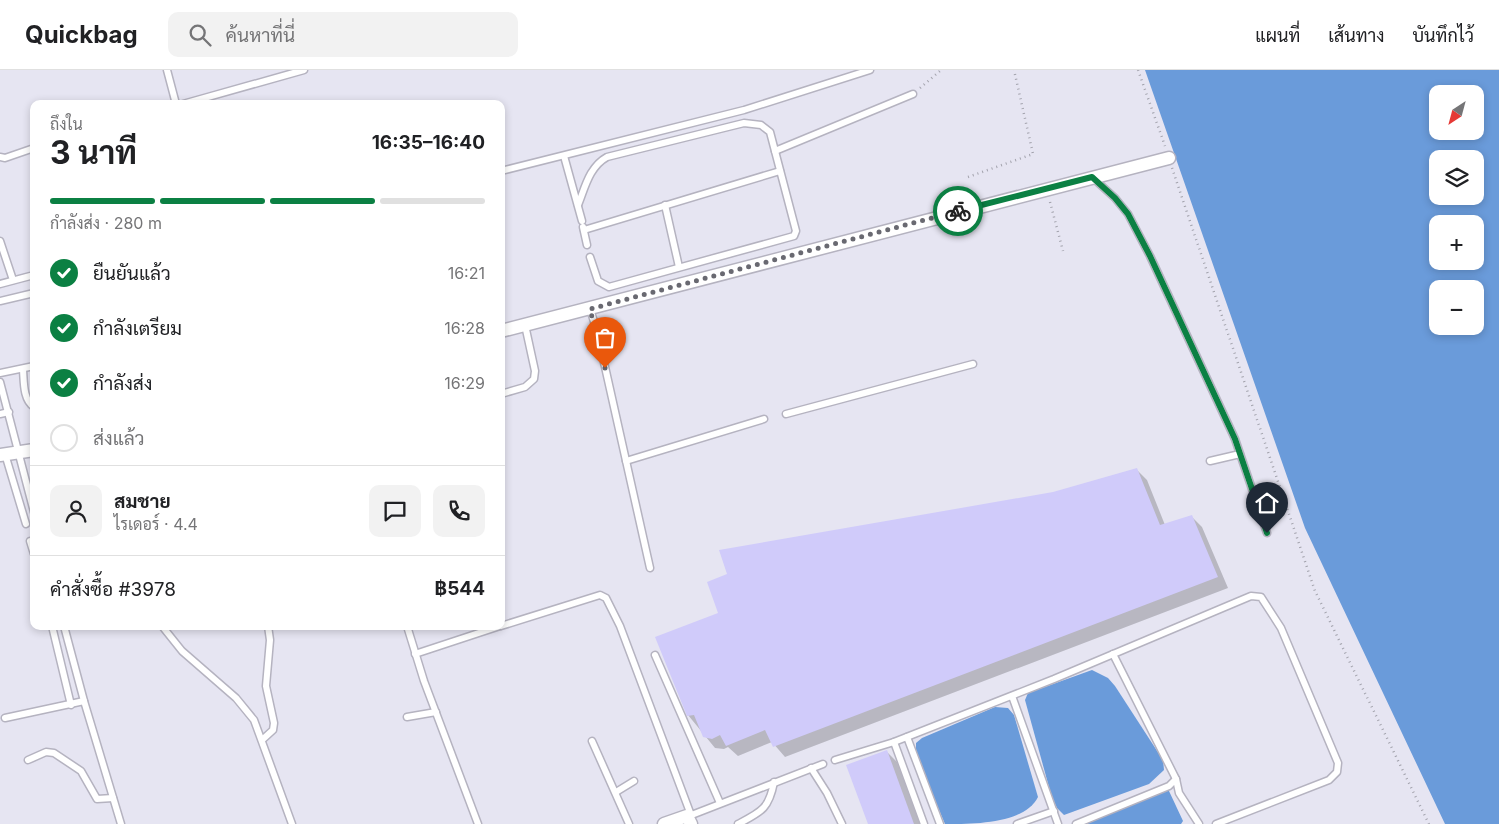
<!DOCTYPE html>
<html lang="th">
<head>
<meta charset="utf-8">
<style>
	:root { --surface:#fff; --page:#f2f2f2; --text:#202124; --muted:#757577; --line:#e0e0e0; --accent:#0b8043 }
	body { margin:0; font-family:Inter,Sarabun,sans-serif; background:var(--page); color:var(--text); height:100vh; display:flex; flex-direction:column; font-size:19px; white-space:nowrap }
	* { box-sizing:border-box; margin:0 }
	p { font-size:16px; color:var(--muted) }
	.icon { flex:none; width:28px; height:28px; fill:none; stroke:currentColor; stroke-width:2; stroke-linecap:round; stroke-linejoin:round }
	.map { position:relative; flex:1; overflow:hidden }
	.side { position:absolute; left:30px; top:30px; width:475px; height:530px; display:flex; flex-direction:column; background:var(--surface); border-radius:10px; box-shadow:0 2px 8px #0003 }
	.side>* { flex:none }
	.needle { width:32px; rotate:216deg }
	.fabs { position:absolute; left:1429px; top:15px; display:grid; gap:10px }
	.fabs a { display:grid; place-items:center; width:55px; height:55px; border-radius:10px; background:var(--surface); box-shadow:0 2px 8px #0003; font-size:25px }
	.pin { position:absolute; display:grid; place-items:center; width:42px; height:42px; color:#fff; margin:-51px -21px; border-radius:50% 50% 50% 0; rotate:-45deg; box-shadow:0 0 5px #0007 }
	.pin .icon { rotate:45deg }
	.courier { position:absolute; display:grid; place-items:center; width:50px; height:50px; margin:-25px; border:4px solid #0b8043; border-radius:50%; background:#fff; color:#222; box-shadow:0 1px 6px #0007 }
	.headline em { font-style:normal; font-weight:700 }
	.headline div { display:flex; flex-direction:column-reverse }
	.headline { display:flex; align-items:center; justify-content:space-between; height:85px; padding:0 20px }
	h1 { font-size:32px; font-weight:700; line-height:38px }
	.bar { display:grid; grid-template-columns:repeat(4,1fr); gap:8px 5px; align-content:center; height:60px; padding:0 20px }
	.bar i { height:6px; border-radius:4px; background:var(--line) }
	.bar .current { background:var(--accent) }
	.bar p { grid-column:span 4 }
	.line { display:flex; align-items:center; gap:12px; padding:0 20px; border-top:1px solid var(--line) }
	.line div { flex:1 }
	.round { display:grid; place-items:center; flex:none; width:52px; height:52px; border-radius:10px; background:var(--page) }
	ol { padding:0 20px; list-style:none }
	li { display:flex; align-items:center; gap:15px; height:55px }
	li p { margin-inline-start:auto }
	li .icon { padding:5px; border-radius:50%; background:var(--accent); color:#fff; stroke-width:4 }
	li:last-child { color:var(--muted) }
	li i { width:28px; height:28px; border:2px solid var(--line); border-radius:50% }
	header { display:flex; align-items:center; gap:30px; box-sizing:border-box; height:70px; padding:0 25px; background:var(--surface); border-bottom:1px solid var(--line) }
	header strong { font-size:24px }
	nav { display:flex; gap:28px; margin-inline-start:auto; font-size:18px }
	.search { width:350px; height:45px; background:var(--page); display:flex; align-items:center; gap:12px; box-sizing:border-box; padding:0 18px; border-radius:10px; color:var(--muted); font-size:19px }
	.map>svg:first-child { display:block }
	.water { fill:#6a9bda; fill-rule:evenodd }
	.shadow { fill:#0003 }
	.building { fill:#d0cbfa }
	.lines { fill:none; stroke-linecap:round; stroke-linejoin:round }
	.lane-casing { stroke:#b5b3c0; stroke-width:9 }
	.street-casing { stroke:#b5b3c0; stroke-width:15 }
	.path { stroke:#a3a3ad; stroke-width:2.5; stroke-dasharray:1 4; stroke-linecap:butt }
	.lane { stroke:#fff; stroke-width:6 }
	.street { stroke:#fff; stroke-width:12 }
	.done { stroke:#696971; stroke-width:5; stroke-dasharray:0 9 }
	.route { stroke:#0b8043; stroke-width:6 }
</style>
</head>
<body>
<header>
<strong>Quickbag</strong>
<div class="search"><svg class="icon" aria-label="search" viewBox="0 0 24 24"><circle cx="10" cy="10" r="6"/><path d="M15 15l6 6"/></svg>ค้นหาที่นี่</div>
<nav><a>แผนที่</a><a>เส้นทาง</a><a>บันทึกไว้</a></nav>
</header>
<div class="map">
<svg width="1499" height="754" viewBox="0 0 1499 754">
	<rect width="100%" height="100%" fill="#e6e5f2"/>
	<g class="water">
		<path d="M1145,0H1499V754H1445L1305,458ZM1438,24H1475V61H1438ZM1438,89H1475V126H1438ZM1438,154H1475V191H1438ZM1438,219H1475V256H1438Z"/>
		<path d="M1092,600L1108,608L1115,616L1163,690L1164,700L1149,714L1064,745L1057,738L1052,728L1025,630L1028,623Z"/>
		<path d="M995,637L1008,638L1014,645L1038,727C1025,754 972,754 945,754L916,686V673L922,668Z"/>
		<path d="M1160,721H1169L1183,751L1181,754H1085Z"/>
	</g>
	<g class="shadow">
		<path d="M1136,399L1147,410L1165,455L1191,446L1202,457L1228,518L785,687L772,672L738,686L728,677L724,679L715,678L688,645L1053,423Z"/>
		<path d="M886,681L897,692L920,754H869Z"/>
	</g>
	<g class="building">
		<path d="M1137,398L1160,455L1192,445L1218,507L773,677L765,660L726,676L720,665L712,669L703,667L694,645L687,646L655,567L718,543L707,512L727,504L719,480L1053,422Z"/>
		<path d="M887,680L914,754H868L846,695Z"/>
	</g>
	<g class="lines">
		<g class="lane-casing">
			<g id="lane">
				<path d="M167,0L176,34"/>
				<path d="M183,34L304,0"/>
				<path d="M775,81L913,24"/>
				<path d="M564,86L582,151"/>
				<path d="M0,87L5,88L34,78"/>
				<path d="M501,101L744,40L870,0"/>
				<path d="M1093,108L1115,128L1128,144L1150,186L1235,369L1267,463"/>
				<path d="M578,135C585,118 589,97 607,87L744,53L761,55L770,62L796,161L794,166L609,217L598,211L590,187"/>
				<path d="M665,135L679,197"/>
				<path d="M583,157L587,175"/>
				<path d="M584,160L780,101"/>
				<path d="M0,171L13,210"/>
				<path d="M0,214L34,205"/>
				<path d="M0,231L34,223"/>
				<path d="M590,239L597,261L650,498"/>
				<path d="M23,300C24,312 23,330 34,337"/>
				<path d="M0,303L34,296"/>
				<path d="M0,312L34,442"/>
				<path d="M501,324L525,317L534,309L535,301L525,255"/>
				<path d="M0,344L9,342"/>
				<path d="M786,344L973,294"/>
				<path d="M5,384L26,454"/>
				<path d="M626,391L764,349"/>
				<path d="M1210,391L1240,384"/>
				<path d="M30,471L34,484"/>
				<path d="M52,556L71,635"/>
				<path d="M64,556L84,631L121,754"/>
				<path d="M162,556L182,581L236,628L254,650L292,754"/>
				<path d="M407,556L424,611L478,754"/>
				<path d="M501,556L600,525L606,528L620,556L691,745"/>
				<path d="M415,584L500,556"/>
				<path d="M1113,584L1176,709"/>
				<path d="M655,585L720,733"/>
				<path d="M1012,626L1058,754"/>
				<path d="M407,647L436,642"/>
				<path d="M5,648L84,631"/>
				<path d="M907,667L940,754"/>
				<path d="M262,670L273,660L274,653L266,616L270,570L268,556"/>
				<path d="M592,671L629,754"/>
				<path d="M894,672L1054,609L1251,526L1261,527L1281,558L1338,693L1337,702L1329,710L1216,754"/>
				<path d="M28,690L46,682L54,683L81,701L97,729L113,728"/>
				<path d="M835,690L894,672L924,754"/>
				<path d="M811,698L827,723L842,754"/>
				<path d="M616,722L634,711"/>
				<path d="M689,746L823,694"/>
				<path d="M738,754C761,742 769,739 774,712"/>
				<path d="M1017,754L1054,741"/>
				<path d="M1076,754L1169,716L1176,709L1179,723L1199,754"/>
			</g>
		</g>
		<g class="street-casing">
			<g id="street">
				<path d="M501,261L1169,88"/>
				<path d="M0,385L34,380"/>
				<path d="M664,754L687,746L691,754"/>
			</g>
		</g>
		<g class="path">
			<path d="M1138,0L1165,76"/>
			<path d="M920,18L941,0"/>
			<path d="M1172,98L1315,521L1429,754"/>
			<path d="M968,107L1033,84L1014,0"/>
			<path d="M1050,132L1063,181"/>
		</g>
		<use href="#lane" class="lane"/>
		<use href="#street" class="street"/>
	</g>
	<g class="lines">
		<path class="done" d="M605,298L590,239L958,141"/>
		<path class="route" d="M958,141L1092,107L1115,128L1128,144L1150,186L1235,369L1267,463"/>
	</g>
</svg>
<div class="fabs">
<a><svg class="needle" viewBox="-14 -14 28 28"><path d="M0-13l5 13h-10z" fill="#e53935"/><path d="M0 13l5-13h-10z" fill="#757577"/></svg></a>
<a><svg class="icon" aria-label="layers" viewBox="0 0 24 24"><path d="M12 4l9 5-9 5-9-5zM3 14l9 5 9-5"/></svg></a>
<a>+</a>
<a>−</a>
</div>
<div class="pin" style="left:605px;top:298px;background:#ea580c"><svg class="icon" aria-label="bag" viewBox="0 0 24 24"><path d="M5 8h14l-1 12H6zM9 8a3 3 0 0 1 6 0"/></svg></div>
<div class="pin" style="left:1267px;top:463px;background:#1f2937"><svg class="icon" aria-label="home" viewBox="0 0 24 24"><path d="M3 11l9-7 9 7M6 9v11h12V9"/></svg></div>
<div class="courier" style="left:958px;top:141px"><svg class="icon" aria-label="bike" viewBox="0 0 24 24"><circle cx="6" cy="16" r="4"/><circle cx="18" cy="16" r="4"/><path d="M6 16l4-8h5l3 8M10 8l3 8H6M13 5h3"/></svg></div>
<section class="side">
<div class="headline"><div><h1>3 นาที</h1><p>ถึงใน</p></div><em>16:35–16:40</em></div>
<div class="bar"><i class="current"></i><i class="current"></i><i class="current"></i><i></i><p>กำลังส่ง · 280 m</p></div>
<ol>
<li><svg class="icon" aria-label="check" viewBox="0 0 24 24"><path d="M5 12l5 5 9-10"/></svg>ยืนยันแล้ว<p>16:21</p></li>
<li><svg class="icon" aria-label="check" viewBox="0 0 24 24"><path d="M5 12l5 5 9-10"/></svg>กำลังเตรียม<p>16:28</p></li>
<li><svg class="icon" aria-label="check" viewBox="0 0 24 24"><path d="M5 12l5 5 9-10"/></svg>กำลังส่ง<p>16:29</p></li>
<li><i></i>ส่งแล้ว</li>
</ol>
<div class="line" style="height:90px"><a class="round"><svg class="icon" aria-label="person" viewBox="0 0 24 24"><circle cx="12" cy="8" r="4"/><path d="M4 21q1-7 8-7t8 7"/></svg></a><div><b>สมชาย</b><p>ไรเดอร์ · 4.4</p></div><a class="round"><svg class="icon" aria-label="chat" viewBox="0 0 24 24"><path d="M4 5h16v11H9l-5 4z"/></svg></a><a class="round"><svg class="icon" aria-label="phone" viewBox="0 0 24 24"><path d="M5 4h4l2 5-3 2q2 4 5 5l2-3 5 2v4C11 20 4 13 5 4z"/></svg></a></div>
<div class="line" style="height:65px"><div>คำสั่งซื้อ #3978</div><b>฿544</b></div>
</section>
</div>
</body>
</html>
